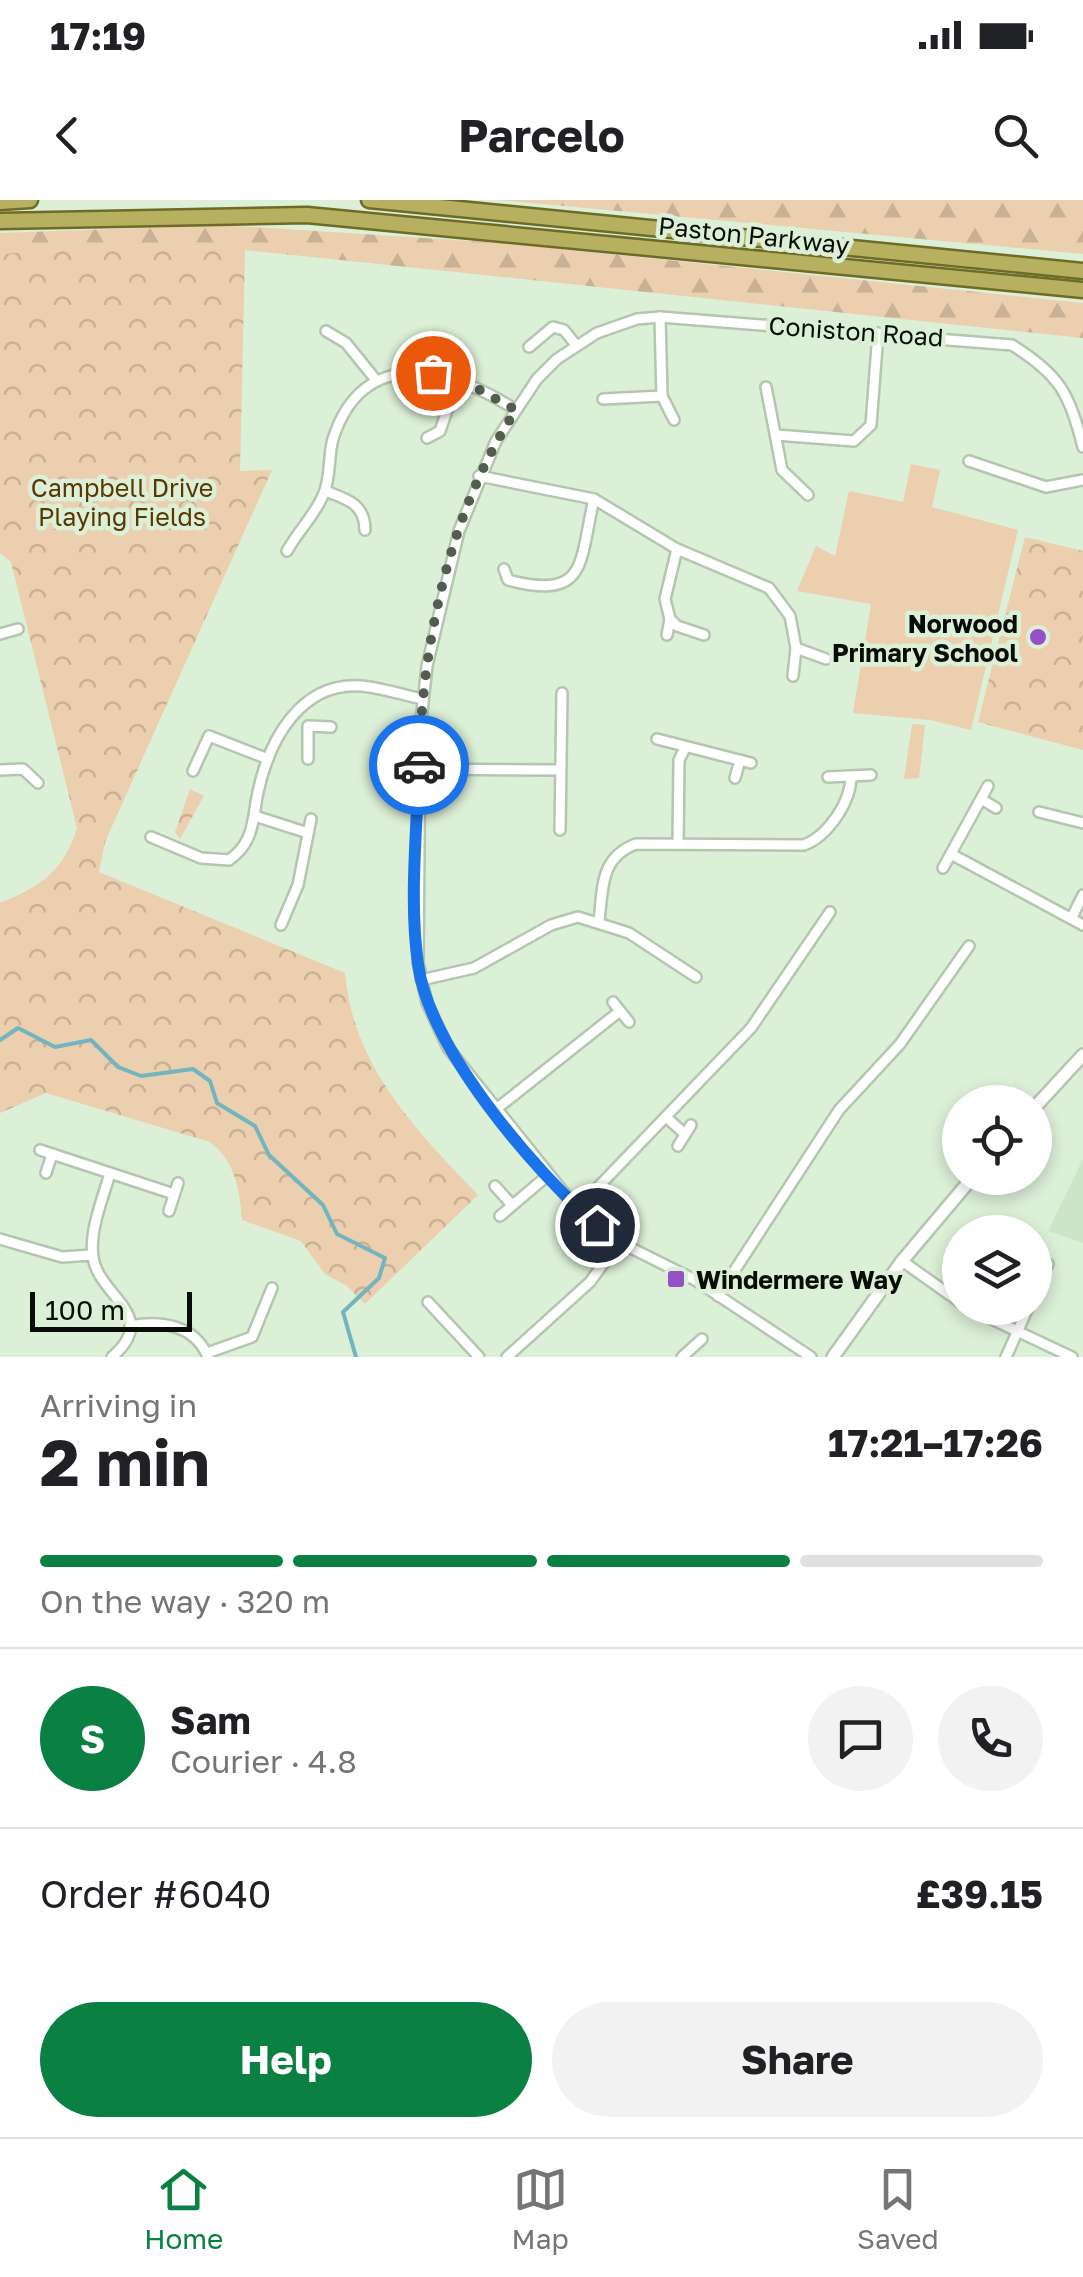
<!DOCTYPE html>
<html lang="en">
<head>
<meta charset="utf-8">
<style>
	:root { --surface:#fff; --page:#f2f2f2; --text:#202124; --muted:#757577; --line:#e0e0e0; --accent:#0b8043 }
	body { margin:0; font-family:"Golos Text",sans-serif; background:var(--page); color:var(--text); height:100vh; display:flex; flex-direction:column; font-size:38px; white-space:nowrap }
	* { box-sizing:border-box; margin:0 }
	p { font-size:32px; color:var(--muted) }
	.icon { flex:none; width:55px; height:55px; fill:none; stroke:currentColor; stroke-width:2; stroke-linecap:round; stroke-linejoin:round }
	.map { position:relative; height:1157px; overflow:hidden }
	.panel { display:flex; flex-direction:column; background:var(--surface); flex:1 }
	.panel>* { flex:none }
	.buttons { position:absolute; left:942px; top:885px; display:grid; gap:20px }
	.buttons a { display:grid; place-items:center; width:110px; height:110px; border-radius:50%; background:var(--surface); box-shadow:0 5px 15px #0003; font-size:50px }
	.scale { position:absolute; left:30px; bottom:25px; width:162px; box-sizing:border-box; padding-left:10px; border:5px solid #080e07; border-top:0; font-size:28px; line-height:35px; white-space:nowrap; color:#080e07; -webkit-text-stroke:8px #dcefd7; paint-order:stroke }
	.pin { position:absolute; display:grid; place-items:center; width:85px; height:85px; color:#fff; margin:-42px; border:5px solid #fff; border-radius:50%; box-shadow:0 2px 10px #0007 }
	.courier { position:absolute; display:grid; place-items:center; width:100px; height:100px; margin:-50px; border:8px solid #1a73e8; border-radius:50%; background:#fff; color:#222; box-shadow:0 2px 12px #0007 }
	.overview em { font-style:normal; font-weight:700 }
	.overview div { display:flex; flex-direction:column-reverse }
	.overview { display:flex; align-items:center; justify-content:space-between; height:170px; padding:0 40px }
	h1 { font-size:65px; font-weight:700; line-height:75px }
	.bar { display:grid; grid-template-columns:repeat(4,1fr); gap:15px 10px; align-content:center; height:120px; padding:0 40px }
	.bar i { height:12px; border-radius:8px; background:var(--line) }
	.bar .current { background:var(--accent) }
	.bar p { grid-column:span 4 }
	.line { display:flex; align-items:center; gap:25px; padding:0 40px; border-top:2px solid var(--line) }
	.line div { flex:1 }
	.round { display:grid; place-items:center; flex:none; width:105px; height:105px; border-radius:52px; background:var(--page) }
	.primary-button { display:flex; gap:20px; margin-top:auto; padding:20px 40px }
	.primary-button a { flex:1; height:115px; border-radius:60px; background:var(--accent); color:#fff; font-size:40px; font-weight:700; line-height:115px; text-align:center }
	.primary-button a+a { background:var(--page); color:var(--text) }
	.status { display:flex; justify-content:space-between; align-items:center; height:70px; padding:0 50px; background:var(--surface); direction:ltr }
	.status svg { height:28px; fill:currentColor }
	header { display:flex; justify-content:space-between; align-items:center; height:130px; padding:0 40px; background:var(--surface); font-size:45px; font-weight:700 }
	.menu { display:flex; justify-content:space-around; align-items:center; height:140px; border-top:2px solid var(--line); background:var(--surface); font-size:28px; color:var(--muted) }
	.menu a { display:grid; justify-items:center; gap:5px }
	.menu .current { color:var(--accent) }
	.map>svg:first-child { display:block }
	.built { fill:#cde5c7 }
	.grass { fill:#ebcfaf }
	.forest { fill:url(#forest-firs) }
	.park { fill:url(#park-crowns) }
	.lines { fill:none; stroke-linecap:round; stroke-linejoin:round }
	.stream { stroke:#72b5be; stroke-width:4 }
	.minor-casing { stroke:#b4c6af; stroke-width:14 }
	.tertiary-casing { stroke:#b4c6af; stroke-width:16 }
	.trunk-casing { stroke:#6d6b27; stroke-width:19 }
	.minor { stroke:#fff; stroke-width:9 }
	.tertiary { stroke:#fff; stroke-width:11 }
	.trunk { stroke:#b6b060; stroke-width:14 }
	.done { stroke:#525d50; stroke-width:10; stroke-dasharray:0 18 }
	.route { stroke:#1a73e8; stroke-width:12 }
	.poi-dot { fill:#9551c6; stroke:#dcefd7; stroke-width:4 }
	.labels { text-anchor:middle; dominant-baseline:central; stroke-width:9; stroke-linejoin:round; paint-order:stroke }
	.street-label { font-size:25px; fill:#080e07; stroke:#dcefd7 }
	.park-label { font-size:25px; fill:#593701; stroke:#dcefd7 }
	.poi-label { font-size:25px; font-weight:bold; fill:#080e07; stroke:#dcefd7; text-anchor:end }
</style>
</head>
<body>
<div class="status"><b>17:19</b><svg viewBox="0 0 49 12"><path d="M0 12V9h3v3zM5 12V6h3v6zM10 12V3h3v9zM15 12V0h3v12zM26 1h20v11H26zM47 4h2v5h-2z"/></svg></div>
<header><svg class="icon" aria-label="back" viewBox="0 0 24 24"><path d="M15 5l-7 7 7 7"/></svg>Parcelo<svg class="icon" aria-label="search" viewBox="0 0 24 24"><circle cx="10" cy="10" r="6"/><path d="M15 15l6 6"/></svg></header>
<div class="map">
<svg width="1083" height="1157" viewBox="0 0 1083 1157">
	<defs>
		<pattern id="forest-firs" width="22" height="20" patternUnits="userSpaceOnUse" patternTransform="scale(2.5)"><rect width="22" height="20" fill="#ebcfaf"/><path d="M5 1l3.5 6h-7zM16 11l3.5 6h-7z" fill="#c8b195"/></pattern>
		<pattern id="park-crowns" width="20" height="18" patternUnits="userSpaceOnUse" patternTransform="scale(2.5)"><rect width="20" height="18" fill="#ebcfaf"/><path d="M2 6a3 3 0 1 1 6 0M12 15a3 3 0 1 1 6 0" fill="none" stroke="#c8b195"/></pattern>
	</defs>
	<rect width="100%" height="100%" fill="#dcefd7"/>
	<path class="built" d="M1083,959V1043L1048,1031Z"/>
	<g class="grass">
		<path d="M911,264L940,270L932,307L1018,330L971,530L930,520L853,513L871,404L797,391L816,346L835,356L849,291L903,302Z"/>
		<path d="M912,524L925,525L919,578L904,579Z"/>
	</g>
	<g class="forest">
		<path d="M499,0H1083V54Z"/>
		<path d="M223,25L502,43L1083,103V138L245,50L161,44L0,54V33Z"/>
	</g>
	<g class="park">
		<path d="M161,44L245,50L240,271L272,270L105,642L99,672L345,773C353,867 416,930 478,995L365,1104L347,1086L325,1074L301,1041L242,1020C240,990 235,961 210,942L46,893L0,913V703C40,687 64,671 77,628L11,362L0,353V54Z"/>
		<path d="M1025,337L1083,351V550L978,522Z"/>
		<path d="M190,589L204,596L180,639L175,632Z"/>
	</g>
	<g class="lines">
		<path class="stream" d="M0,840L18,828L55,847L91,840L118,867L141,876L193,869L210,881L217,903L255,926L269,955L323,1005L337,1034L385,1058L379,1078L343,1112L356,1157"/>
		<g class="minor-casing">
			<g id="minor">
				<path d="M326,131L346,143L376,180"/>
				<path d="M529,147L553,127L564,130L576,145"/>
				<path d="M766,187L782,270L808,295"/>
				<path d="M662,196L674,220"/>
				<path d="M603,199L662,196L660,117"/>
				<path d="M776,235L854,241L871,225L878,133"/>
				<path d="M427,238L440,231L458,178"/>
				<path d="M969,261L1046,287L1083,280"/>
				<path d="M479,276L594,299L677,349L769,388L790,416L796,448L793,476"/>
				<path d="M325,291C347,299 365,304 365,330"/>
				<path d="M287,351C298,331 316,314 324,293C331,277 328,256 333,239C363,144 452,168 516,210"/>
				<path d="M504,369L508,380C588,401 579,363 594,299"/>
				<path d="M670,419L677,426L704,435"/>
				<path d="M0,434L18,429"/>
				<path d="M667,435L670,419L665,399L677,349"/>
				<path d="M796,448L826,459"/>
				<path d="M657,539L751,563"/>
				<path d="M308,559V526L331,527"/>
				<path d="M419,569L560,570"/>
				<path d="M0,570L23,569L38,583"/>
				<path d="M193,571L209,536L268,559"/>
				<path d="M828,577L871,575"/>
				<path d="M735,578L740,560"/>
				<path d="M981,599L996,608"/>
				<path d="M1039,612L1083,623"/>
				<path d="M255,616L308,633"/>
				<path d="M560,630L562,493"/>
				<path d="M151,637L201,658L229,660C255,642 252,620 258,592C269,541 300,481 362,486C382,488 403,495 423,499"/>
				<path d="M678,644L679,560L685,548"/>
				<path d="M951,654L1083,725"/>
				<path d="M943,668L988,586"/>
				<path d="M1072,717L1083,695"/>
				<path d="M599,721C603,688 600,657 636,644L804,645C828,636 851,602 851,576"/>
				<path d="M281,725L298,685L311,619"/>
				<path d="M421,780L474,768L551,725L578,717L629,733L696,777"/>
				<path d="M613,802L629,822"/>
				<path d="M495,910L620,811"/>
				<path d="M666,917L685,934"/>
				<path d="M678,946L691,925"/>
				<path d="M40,950L174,994"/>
				<path d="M46,973L52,954"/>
				<path d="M110,973C103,998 89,1031 93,1057C98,1096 161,1115 112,1157"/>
				<path d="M495,986L512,1005"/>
				<path d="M577,1009L751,828L830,712"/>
				<path d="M169,1011L178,983"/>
				<path d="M500,1016L547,976"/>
				<path d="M0,1039L62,1057L92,1055"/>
				<path d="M902,1061L960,1102"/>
				<path d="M1035,1092L1048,1064"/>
				<path d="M718,1096L839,910L900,844L969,746"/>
				<path d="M428,1102L479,1157"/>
				<path d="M968,1108L1072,1157"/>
				<path d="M130,1126C161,1120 195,1125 208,1157"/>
				<path d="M207,1153L252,1137L272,1088"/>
				<path d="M507,1157L590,1082L619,1042"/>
				<path d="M682,1157L702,1139"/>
				<path d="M811,1157L695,1080L619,1042L577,1009L448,848L427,803L418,762L420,530L427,466L459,331L496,241L537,179L557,159L597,133L637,119L660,117L1012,145C1060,175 1069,193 1083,247"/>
				<path d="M1006,1157L1028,1108"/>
			</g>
		</g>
		<g class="tertiary-casing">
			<g id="tertiary">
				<path d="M1035,907L1083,855"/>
				<path d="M833,1157L902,1061L972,978"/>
			</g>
		</g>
		<g class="trunk-casing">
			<g id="trunk">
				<path d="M369,0L1083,71"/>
				<path d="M0,2L30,0"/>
				<path d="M0,21L307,15L1083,90"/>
			</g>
		</g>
		<use href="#minor" class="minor"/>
		<use href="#tertiary" class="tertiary"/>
		<use href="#trunk" class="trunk"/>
	</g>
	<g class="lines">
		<path class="done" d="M419,565C422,444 449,312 516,210L458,178L433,173"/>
		<path class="route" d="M419,565C417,630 409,700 418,764C429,848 534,971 597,1025"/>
	</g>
	<g class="poi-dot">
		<circle cx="1038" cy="437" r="10"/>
		<rect x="666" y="1069" width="20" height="20" rx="5"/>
	</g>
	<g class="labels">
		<g class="street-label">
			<text transform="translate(754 35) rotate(6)">Paston Parkway</text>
			<text transform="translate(856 131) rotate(4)">Coniston Road</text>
		</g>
		<g class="park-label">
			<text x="122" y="287">Campbell Drive<tspan x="122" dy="29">Playing Fields</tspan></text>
		</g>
		<g class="poi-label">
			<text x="1018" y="423">Norwood<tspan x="1018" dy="29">Primary School</tspan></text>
			<text x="696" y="1079" text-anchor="start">Windermere Way</text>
		</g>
	</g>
</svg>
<div class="buttons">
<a><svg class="icon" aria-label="locate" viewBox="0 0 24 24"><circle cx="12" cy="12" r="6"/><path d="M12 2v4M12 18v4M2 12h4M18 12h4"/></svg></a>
<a><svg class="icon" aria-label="layers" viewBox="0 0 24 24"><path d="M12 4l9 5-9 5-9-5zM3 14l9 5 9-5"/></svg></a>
</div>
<div class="scale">100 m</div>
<div class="pin" style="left:433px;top:173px;background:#ea580c"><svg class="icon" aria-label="bag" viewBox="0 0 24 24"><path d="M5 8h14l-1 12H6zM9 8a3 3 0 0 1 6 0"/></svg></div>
<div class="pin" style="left:597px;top:1025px;background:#1f2937"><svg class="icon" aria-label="home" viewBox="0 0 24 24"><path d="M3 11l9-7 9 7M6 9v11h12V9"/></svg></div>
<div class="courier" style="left:419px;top:565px"><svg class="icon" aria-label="car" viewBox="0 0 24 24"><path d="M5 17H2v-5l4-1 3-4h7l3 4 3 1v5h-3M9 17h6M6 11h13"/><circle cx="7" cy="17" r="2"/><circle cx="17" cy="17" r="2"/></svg></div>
</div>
<section class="panel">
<div class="overview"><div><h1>2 min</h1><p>Arriving in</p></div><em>17:21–17:26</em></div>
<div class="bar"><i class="current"></i><i class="current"></i><i class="current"></i><i></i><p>On the way · 320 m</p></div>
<div class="line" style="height:180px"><b class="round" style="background:var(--accent);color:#fff">S</b><div><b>Sam</b><p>Courier · 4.8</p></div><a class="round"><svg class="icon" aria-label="chat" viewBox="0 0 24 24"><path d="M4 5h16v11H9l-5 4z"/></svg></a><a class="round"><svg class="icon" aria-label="phone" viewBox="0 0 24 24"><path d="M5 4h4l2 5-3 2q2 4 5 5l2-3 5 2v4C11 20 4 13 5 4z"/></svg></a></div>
<div class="line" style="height:130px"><div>Order #6040</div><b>£39.15</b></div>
<div class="primary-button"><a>Help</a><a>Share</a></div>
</section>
<nav class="menu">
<a class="current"><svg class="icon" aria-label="home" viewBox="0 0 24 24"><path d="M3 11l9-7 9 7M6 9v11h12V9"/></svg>Home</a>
<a><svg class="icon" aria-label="map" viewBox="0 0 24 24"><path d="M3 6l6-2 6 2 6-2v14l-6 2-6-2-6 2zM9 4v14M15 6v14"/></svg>Map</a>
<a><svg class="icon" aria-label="saved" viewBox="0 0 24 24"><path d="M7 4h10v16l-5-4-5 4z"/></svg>Saved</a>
</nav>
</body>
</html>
